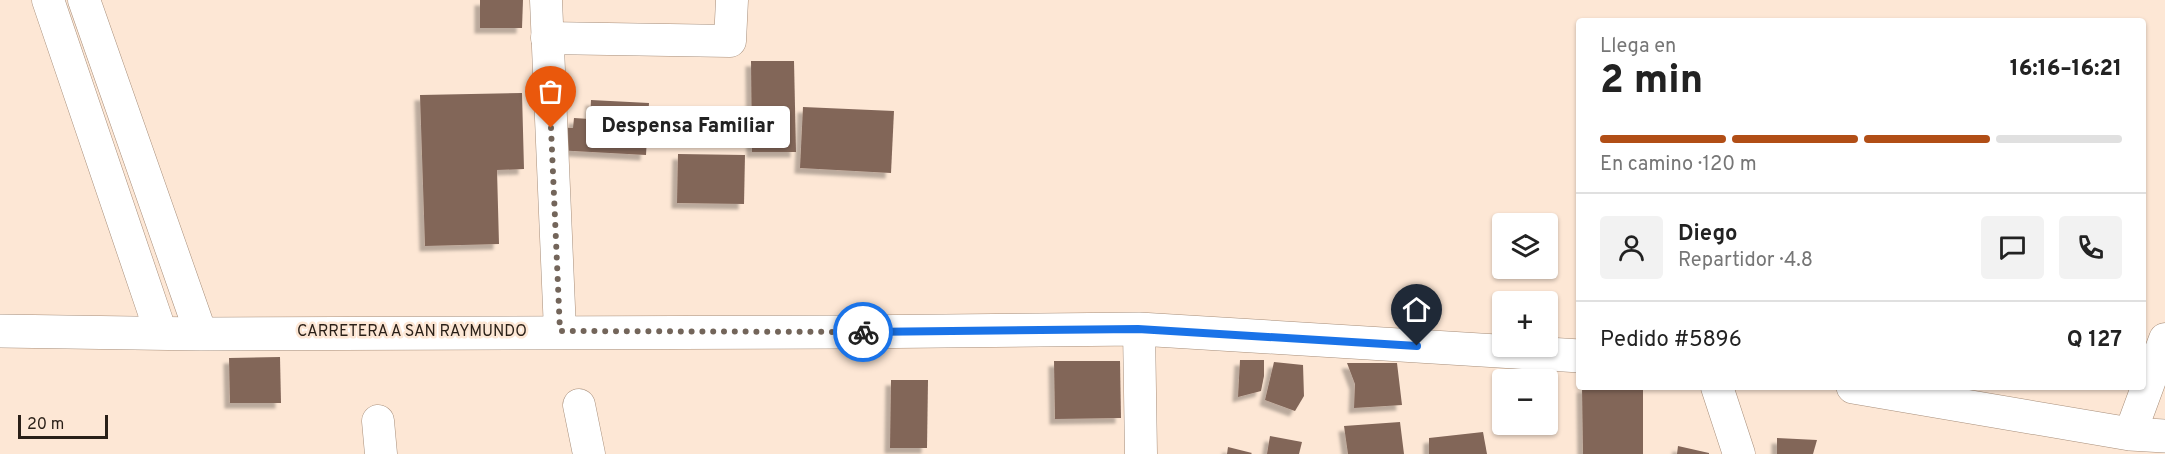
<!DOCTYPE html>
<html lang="es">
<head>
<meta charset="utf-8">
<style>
	:root { --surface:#fff; --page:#f2f2f2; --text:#222; --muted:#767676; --line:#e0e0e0; --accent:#b14e16 }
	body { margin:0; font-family:Overpass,sans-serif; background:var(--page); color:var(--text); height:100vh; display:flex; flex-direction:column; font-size:22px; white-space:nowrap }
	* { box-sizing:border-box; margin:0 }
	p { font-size:20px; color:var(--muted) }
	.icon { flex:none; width:33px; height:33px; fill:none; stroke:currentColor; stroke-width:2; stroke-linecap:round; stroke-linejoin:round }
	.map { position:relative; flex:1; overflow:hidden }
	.details { position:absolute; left:1576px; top:18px; width:570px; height:372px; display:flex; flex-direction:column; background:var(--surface); border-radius:6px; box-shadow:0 2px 4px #0004 }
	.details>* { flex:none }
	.tools { position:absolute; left:1492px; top:213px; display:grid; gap:12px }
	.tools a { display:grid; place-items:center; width:66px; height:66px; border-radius:6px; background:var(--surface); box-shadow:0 2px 4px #0004; font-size:30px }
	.scale { position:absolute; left:18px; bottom:15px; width:90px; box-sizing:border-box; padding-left:6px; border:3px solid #291f17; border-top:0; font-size:16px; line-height:21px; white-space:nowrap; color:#291f17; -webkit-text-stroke:4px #fde7d5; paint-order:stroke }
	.pin { position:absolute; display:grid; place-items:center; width:51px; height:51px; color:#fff; margin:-62px -26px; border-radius:50% 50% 50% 0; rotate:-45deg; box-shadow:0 0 6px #0007 }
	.pin .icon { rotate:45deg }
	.courier { position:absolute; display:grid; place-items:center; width:60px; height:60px; margin:-30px; border:4px solid #1a73e8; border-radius:50%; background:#fff; color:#222; box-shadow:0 2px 8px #0007 }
	.bubble { position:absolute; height:42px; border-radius:6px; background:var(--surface); box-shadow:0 2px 4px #0004; font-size:20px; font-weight:800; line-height:42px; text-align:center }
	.head em { font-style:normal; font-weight:800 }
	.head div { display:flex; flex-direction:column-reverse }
	.head { display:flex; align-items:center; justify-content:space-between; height:102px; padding:0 24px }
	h1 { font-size:39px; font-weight:800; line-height:45px }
	.bar { display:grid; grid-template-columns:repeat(4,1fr); gap:9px 6px; align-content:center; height:72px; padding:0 24px }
	.bar i { height:8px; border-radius:4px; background:var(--line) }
	.bar .selected { background:var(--accent) }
	.bar p { grid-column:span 4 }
	.line { display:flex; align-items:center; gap:15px; padding:0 24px; border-top:2px solid var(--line) }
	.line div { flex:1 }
	.round { display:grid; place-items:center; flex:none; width:63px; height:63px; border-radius:6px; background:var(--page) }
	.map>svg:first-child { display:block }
	.building { fill:#826659; filter:url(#shadow) }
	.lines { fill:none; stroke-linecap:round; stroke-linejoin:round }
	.minor-casing { stroke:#a78e7a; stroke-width:33 }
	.major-casing { stroke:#a78e7a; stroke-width:34 }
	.minor { stroke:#fff; stroke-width:32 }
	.major { stroke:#fff; stroke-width:33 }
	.done { stroke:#73655a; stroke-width:6; stroke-dasharray:0 10.8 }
	.route { stroke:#1a73e8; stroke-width:8 }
	.labels { text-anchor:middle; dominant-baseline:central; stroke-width:5; stroke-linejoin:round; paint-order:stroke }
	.street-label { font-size:16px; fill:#291f17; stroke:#fde7d5 }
</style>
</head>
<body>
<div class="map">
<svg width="2165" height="454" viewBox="0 0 2165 454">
	<defs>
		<filter id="shadow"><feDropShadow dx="-5.5" dy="5.5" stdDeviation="1.5" flood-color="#0004"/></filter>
	</defs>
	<rect width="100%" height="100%" fill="#fde7d5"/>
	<g class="building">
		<path d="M480,0H523L522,28H480Z"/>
		<path d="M751,61H794L796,152H752Z"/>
		<path d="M522,93L524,169L497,170L499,244L425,246L420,95Z"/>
		<path d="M591,100L649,103L646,155L555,150L556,127L573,128L574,118L590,119Z"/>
		<path d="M803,107L894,111L891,173L800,168Z"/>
		<path d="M678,154L745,155L744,204L677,203Z"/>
		<path d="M280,357L281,403H230L229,358Z"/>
		<path d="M1240,360H1264V376L1261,391L1238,397Z"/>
		<path d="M1054,361H1120L1121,418L1055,419Z"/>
		<path d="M1274,362L1303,365L1304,396L1295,411L1265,400Z"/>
		<path d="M1347,363H1397L1402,405L1354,408L1355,384Z"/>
		<path d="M891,380H928L927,448H890Z"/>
		<path d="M1582,387H1643V454H1583Z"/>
		<path d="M1400,422L1404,454H1348L1344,426Z"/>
		<path d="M1483,432L1487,454H1429V438Z"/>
		<path d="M1270,436L1302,442L1299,454H1267Z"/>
		<path d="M1777,438L1817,440L1813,454H1777Z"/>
		<path d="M1678,446L1709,453V454H1677Z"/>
		<path d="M1228,447L1252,453L1251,454H1227Z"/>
	</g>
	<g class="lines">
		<g class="minor-casing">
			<g id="minor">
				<path d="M48,0L161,333"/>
				<path d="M84,0L201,334"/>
				<path d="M546,0L560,331"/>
				<path d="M547,38L730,41L732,0"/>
				<path d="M1139,329L1141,454"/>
				<path d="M1717,387L1739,454"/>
				<path d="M579,405L589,454"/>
				<path d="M378,421L381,454"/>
				<path d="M2130,434L2165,339"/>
			</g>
		</g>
		<g class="major-casing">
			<g id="major">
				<path d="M0,331L201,334L847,332L1139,329L1580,356"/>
				<path d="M1853,387L2130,434L2165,436"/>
			</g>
		</g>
		<use href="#minor" class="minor"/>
		<use href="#major" class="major"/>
	</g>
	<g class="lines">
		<path class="done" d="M551,128L560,331L863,332"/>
		<path class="route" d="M863,332L1138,329L1417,346"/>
	</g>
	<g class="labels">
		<g class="street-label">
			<text x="412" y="332">CARRETERA A SAN RAYMUNDO</text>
		</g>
	</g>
</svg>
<div class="tools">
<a><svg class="icon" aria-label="layers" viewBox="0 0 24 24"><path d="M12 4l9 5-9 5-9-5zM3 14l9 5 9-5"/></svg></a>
<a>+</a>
<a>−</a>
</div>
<div class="scale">20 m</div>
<div class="pin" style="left:551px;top:128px;background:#ea580c"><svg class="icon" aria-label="bag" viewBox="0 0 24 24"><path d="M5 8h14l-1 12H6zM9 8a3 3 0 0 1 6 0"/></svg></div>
<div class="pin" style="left:1417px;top:346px;background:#1f2937"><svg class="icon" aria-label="home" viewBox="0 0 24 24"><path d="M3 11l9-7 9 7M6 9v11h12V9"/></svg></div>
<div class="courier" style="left:863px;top:332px"><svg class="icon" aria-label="bike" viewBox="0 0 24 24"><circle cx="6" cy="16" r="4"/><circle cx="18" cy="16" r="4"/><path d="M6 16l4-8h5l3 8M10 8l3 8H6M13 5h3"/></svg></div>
<div class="bubble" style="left:586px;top:106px;width:204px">Despensa Familiar</div>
<section class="details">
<div class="head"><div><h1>2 min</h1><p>Llega en</p></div><em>16:16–16:21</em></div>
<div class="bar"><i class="selected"></i><i class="selected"></i><i class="selected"></i><i></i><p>En camino · 120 m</p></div>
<div class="line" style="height:108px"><a class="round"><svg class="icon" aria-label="person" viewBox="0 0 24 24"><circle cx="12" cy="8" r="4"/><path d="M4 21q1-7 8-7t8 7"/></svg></a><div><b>Diego</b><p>Repartidor · 4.8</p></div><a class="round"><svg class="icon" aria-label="chat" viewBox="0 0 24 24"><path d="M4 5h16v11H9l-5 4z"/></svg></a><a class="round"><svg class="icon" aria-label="phone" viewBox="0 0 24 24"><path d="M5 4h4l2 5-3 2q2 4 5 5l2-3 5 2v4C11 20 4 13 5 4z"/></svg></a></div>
<div class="line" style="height:78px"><div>Pedido #5896</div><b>Q 127</b></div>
</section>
</div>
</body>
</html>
